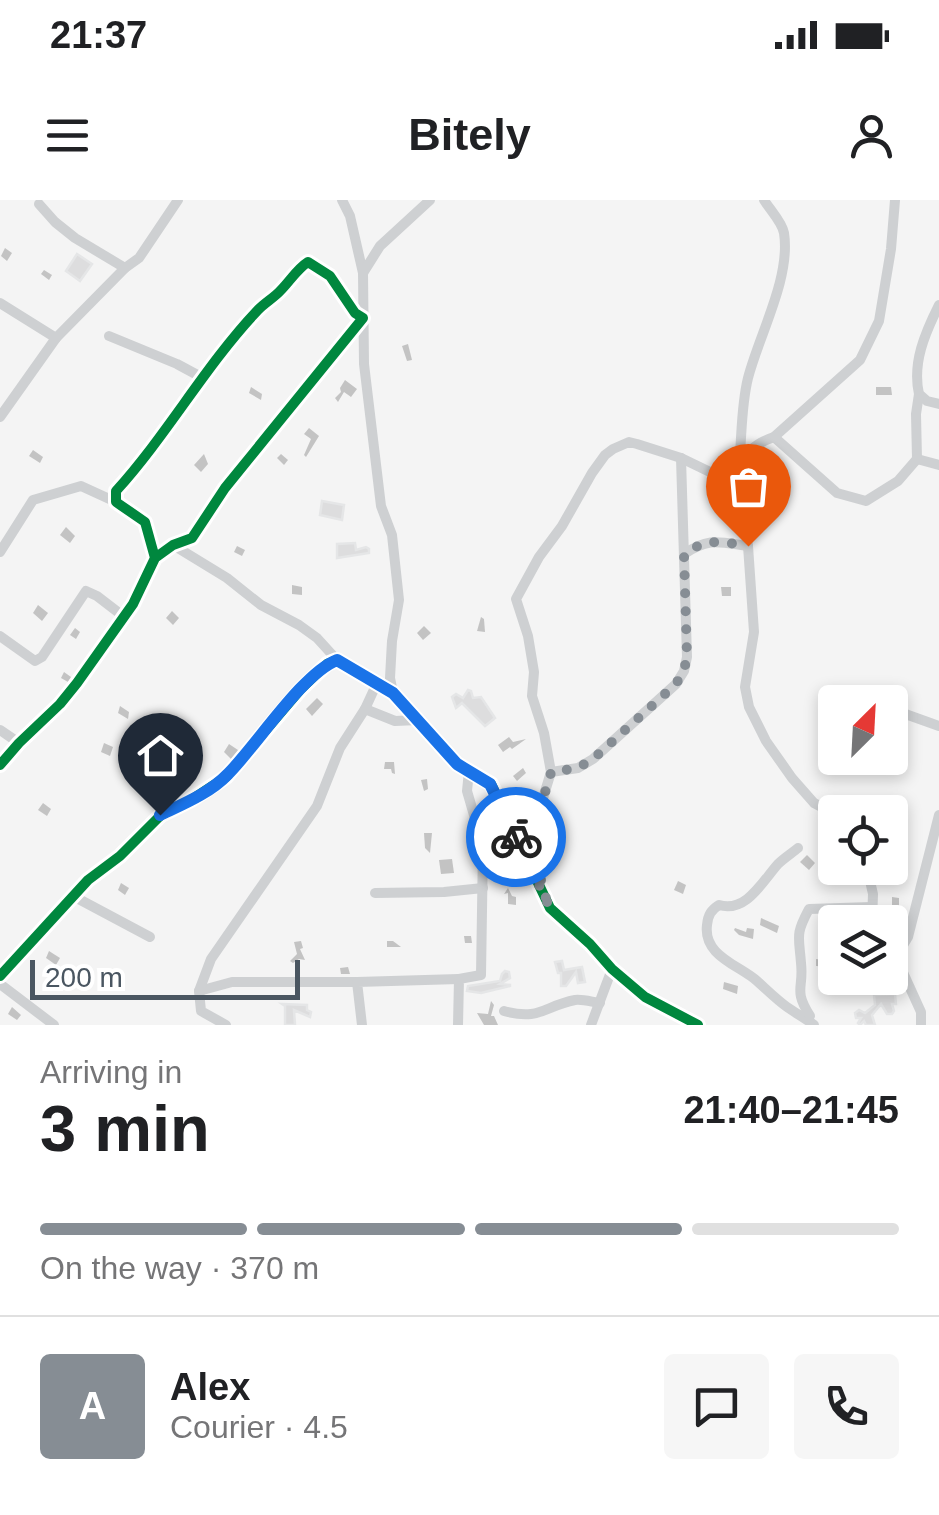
<!DOCTYPE html>
<html lang="en">
<head>
<meta charset="utf-8">
<style>
	:root { --surface:#fff; --page:#f6f6f6; --text:#202124; --muted:#757577; --line:#e0e0e0; --accent:#868d94 }
	body { margin:0; font-family:Helvetica,sans-serif; background:var(--page); color:var(--text); height:100vh; display:flex; flex-direction:column; font-size:38px; white-space:nowrap }
	* { box-sizing:border-box; margin:0 }
	p { font-size:32px; color:var(--muted) }
	.icon { flex:none; width:55px; height:55px; fill:none; stroke:currentColor; stroke-width:2; stroke-linecap:round; stroke-linejoin:round }
	.map { position:relative; height:825px; overflow:hidden }
	.details { display:flex; flex-direction:column; background:var(--surface); flex:1 }
	.details>* { flex:none }
	.needle { width:65px; rotate:24deg }
	.tools { position:absolute; left:818px; top:485px; display:grid; gap:20px }
	.tools a { display:grid; place-items:center; width:90px; height:90px; border-radius:10px; background:var(--surface); box-shadow:0 5px 15px #0003; font-size:50px }
	.scale { position:absolute; left:30px; bottom:25px; width:270px; box-sizing:border-box; padding-left:10px; border:5px solid #4a5661; border-top:0; font-size:28px; line-height:35px; white-space:nowrap; color:#4a5661; -webkit-text-stroke:8px #fff; paint-order:stroke }
	.pin { position:absolute; display:grid; place-items:center; width:85px; height:85px; color:#fff; margin:-102px -42px; border-radius:50% 50% 50% 0; rotate:-45deg; box-shadow:0 0 10px #0007 }
	.pin .icon { rotate:45deg }
	.courier { position:absolute; display:grid; place-items:center; width:100px; height:100px; margin:-50px; border:8px solid #1a73e8; border-radius:50%; background:#fff; color:#222; box-shadow:0 2px 12px #0007 }
	.overview em { font-style:normal; font-weight:600 }
	.overview div { display:flex; flex-direction:column-reverse }
	.overview { display:flex; align-items:center; justify-content:space-between; height:170px; padding:0 40px }
	h1 { font-size:65px; font-weight:600; line-height:75px }
	.bar { display:grid; grid-template-columns:repeat(4,1fr); gap:15px 10px; align-content:center; height:120px; padding:0 40px }
	.bar i { height:12px; border-radius:8px; background:var(--line) }
	.bar .active { background:var(--accent) }
	.bar p { grid-column:span 4 }
	.line { display:flex; align-items:center; gap:25px; padding:0 40px; border-top:2px solid var(--line) }
	.line div { flex:1 }
	.round { display:grid; place-items:center; flex:none; width:105px; height:105px; border-radius:10px; background:var(--page) }
	.status { display:flex; justify-content:space-between; align-items:center; height:70px; padding:0 50px; background:var(--surface); direction:ltr }
	.status svg { height:28px; fill:currentColor }
	header { display:flex; justify-content:space-between; align-items:center; height:130px; padding:0 40px; background:var(--surface); font-size:45px; font-weight:600 }
	.map>svg:first-child { display:block }
	.shadow { fill:#0003 }
	.building { fill:#ddddde; stroke:#e5e6e7; stroke-width:2.5 }
	.lines { fill:none; stroke-linecap:round; stroke-linejoin:round }
	.street { stroke:#ced0d2; stroke-width:10 }
	.cycleway-casing { stroke:#fff; stroke-width:16 }
	.cycleway { stroke:#00873e; stroke-width:10 }
	.done { stroke:#868d94; stroke-width:10; stroke-dasharray:0 18 }
	.route { stroke:#1a73e8; stroke-width:12 }
</style>
</head>
<body>
<div class="status"><b>21:37</b><svg viewBox="0 0 49 12"><path d="M0 12V9h3v3zM5 12V6h3v6zM10 12V3h3v9zM15 12V0h3v12zM26 1h20v11H26zM47 4h2v5h-2z"/></svg></div>
<header><svg class="icon" aria-label="menu" viewBox="0 0 24 24"><path d="M4 6h16M4 12h16M4 18h16"/></svg>Bitely<svg class="icon" aria-label="person" viewBox="0 0 24 24"><circle cx="12" cy="8" r="4"/><path d="M4 21q1-7 8-7t8 7"/></svg></header>
<div class="map">
<svg width="939" height="825" viewBox="0 0 939 825">
	<rect width="100%" height="100%" fill="#f4f4f4"/>
	<g class="shadow">
		<path d="M5,48L12,53L7,61L1,56Z"/>
		<path d="M44,70L52,75L49,80L41,74Z"/>
		<path d="M408,144L412,160L407,161L402,146Z"/>
		<path d="M345,180L357,189L351,197L344,192L338,202L335,198L341,192L340,188Z"/>
		<path d="M251,187L262,194L261,200L249,193Z"/>
		<path d="M876,187H891L892,195H876Z"/>
		<path d="M309,228L319,236L306,257L304,255L311,239L304,234Z"/>
		<path d="M33,250L43,257L40,263L29,256Z"/>
		<path d="M204,254L208,264L201,272L194,265Z"/>
		<path d="M281,254L288,260L284,265L277,258Z"/>
		<path d="M66,327L75,336L70,343L60,335Z"/>
		<path d="M237,346L245,350L242,356L234,352Z"/>
		<path d="M292,385L302,387V395L292,394Z"/>
		<path d="M721,387H731V396H722Z"/>
		<path d="M38,405L48,413L42,421L33,413Z"/>
		<path d="M172,411L179,418L173,425L166,418Z"/>
		<path d="M481,417L484,419L485,432L477,431Z"/>
		<path d="M424,426L431,433L423,440L417,433Z"/>
		<path d="M75,428L80,432L76,439L70,435Z"/>
		<path d="M64,472L71,477L68,482L61,478Z"/>
		<path d="M317,498L323,504L312,516L306,509Z"/>
		<path d="M120,506L129,512L128,519L118,513Z"/>
		<path d="M509,537L513,542L526,539L512,549L510,547L503,552L498,545Z"/>
		<path d="M104,543L113,547L110,556L101,552Z"/>
		<path d="M229,544L238,550L231,559L224,552Z"/>
		<path d="M385,562H394L395,574L392,573L391,569H384Z"/>
		<path d="M523,568L526,573L517,581L513,576Z"/>
		<path d="M427,579L428,589L424,591L421,580Z"/>
		<path d="M43,603L51,609L47,616L38,610Z"/>
		<path d="M424,633H432L430,653L425,648Z"/>
		<path d="M894,635L904,638L902,648L893,645Z"/>
		<path d="M807,655L815,663L809,670L800,662Z"/>
		<path d="M452,659L454,673L441,674L439,660Z"/>
		<path d="M678,681L686,685L683,694L674,690Z"/>
		<path d="M121,683L129,688L125,695L118,690Z"/>
		<path d="M508,688L512,696L516,697V705L508,704V693L504,694Z"/>
		<path d="M892,697L899,698V706L892,705Z"/>
		<path d="M761,718L779,726L777,733L760,725Z"/>
		<path d="M838,719L835,726H821V720Z"/>
		<path d="M735,728L746,732L747,728L754,729L753,739L739,735L734,730Z"/>
		<path d="M464,736H471L472,743H465Z"/>
		<path d="M301,741L303,748L300,749L305,760L299,759L293,763L290,761L297,754L294,742Z"/>
		<path d="M387,741H393L401,747H387Z"/>
		<path d="M49,751L60,758L56,765L46,758Z"/>
		<path d="M816,759L831,761V762L829,767L816,766Z"/>
		<path d="M348,767L350,774H341L340,768Z"/>
		<path d="M724,782L738,786L737,794L723,789Z"/>
		<path d="M491,801L494,805L491,816H494L498,825H484L477,813L488,814Z"/>
		<path d="M12,807L21,815L17,820L8,814Z"/>
	</g>
	<g class="building">
		<path d="M77,54L92,64L80,81L66,71Z"/>
		<path d="M322,301L344,305L342,320L320,315Z"/>
		<path d="M355,343L356,350L366,347L369,349V353L337,358V344Z"/>
		<path d="M468,490L471,491L473,498L481,497L495,518L485,526L462,503L456,508L452,497L456,494L463,498Z"/>
		<path d="M562,761L564,770L582,767L585,782L578,783L576,772L566,786H561V773H558L555,762Z"/>
		<path d="M505,771L509,772L510,778L500,784L510,785V786L481,793L467,791L468,786L500,781L502,774Z"/>
		<path d="M895,794L896,804H892L894,811L892,814H887L881,804L872,815L875,825H866L864,821L860,825L858,823L861,818H856L855,813L859,810L865,813L875,805L874,795Z"/>
		<path d="M282,804L307,805V810L311,812L310,817L294,810L295,825H285V806Z"/>
	</g>
	<g class="lines">
		<g class="street">
			<path d="M342,0L350,16L363,73"/>
			<path d="M39,4L55,22L75,38L125,68"/>
			<path d="M0,103L56,138"/>
			<path d="M939,105C925,133 912,163 919,194L927,201L939,204"/>
			<path d="M109,136L177,164L203,178"/>
			<path d="M919,194L916,214L917,259L939,265"/>
			<path d="M0,217L56,138L125,68L139,58L178,0"/>
			<path d="M774,237L837,293L866,301L898,281L917,259"/>
			<path d="M739,265C742,236 741,206 748,178C759,135 791,78 784,33C782,22 770,10 764,0"/>
			<path d="M741,302C738,268 739,249 774,237L860,160L879,121L891,49L895,0"/>
			<path d="M173,345L227,378L261,405L299,425L317,438L337,460"/>
			<path d="M0,352L33,300L81,286L116,302"/>
			<path d="M684,354C709,337 719,342 748,346"/>
			<path d="M0,436L35,461L42,457L86,391L97,396L123,416"/>
			<path d="M393,493L390,478L392,441L399,400L392,335L381,306L364,164L363,73L380,46L430,0"/>
			<path d="M365,509L395,521L418,520"/>
			<path d="M897,511L939,526"/>
			<path d="M0,530L19,543"/>
			<path d="M0,565L19,543L60,504L77,483L133,404L155,358L173,345L192,338L225,288L363,118L355,113L330,76L308,62C297,69 290,81 281,90C274,98 264,103 257,111C205,166 167,235 116,291V302L145,322L155,358"/>
			<path d="M551,572L578,568L593,559L676,484L684,471L687,457L681,258"/>
			<path d="M798,648C792,653 784,658 778,664C762,682 746,713 719,705C711,710 708,715 707,725C703,756 739,765 757,781C767,790 777,800 787,807C797,814 805,818 814,825"/>
			<path d="M867,668L873,694L872,722"/>
			<path d="M541,684L539,627L540,608L551,572L544,533L532,496L534,472L528,436L516,399L539,357L562,326L592,273L605,255L613,249L629,242L637,244L681,258L710,272L724,284L741,305L748,346L754,432L745,487L749,507L766,541L792,578L814,603L835,614"/>
			<path d="M375,693L444,692L483,688"/>
			<path d="M73,696L150,737"/>
			<path d="M0,776L88,680L120,656L161,615L191,600L226,577L300,490L327,464L337,460L393,493L457,564L491,584L550,708L590,744L612,769L645,797L698,825"/>
			<path d="M0,784L54,825"/>
			<path d="M199,791L232,782H357"/>
			<path d="M504,811C540,821 544,806 575,800C583,799 592,802 600,803"/>
			<path d="M810,816C793,789 804,789 801,763C799,736 795,735 809,709L872,707"/>
			<path d="M226,825L201,811L199,791L211,759L317,606L340,548L365,509L377,483"/>
			<path d="M362,825L357,782L459,779"/>
			<path d="M458,825L459,779L481,775L483,646L467,591L469,571"/>
			<path d="M591,825L612,769"/>
			<path d="M921,825V812L896,757L908,737L939,615"/>
		</g>
		<g class="cycleway-casing">
			<g id="cycleway">
				<path d="M0,565L19,543L60,504L77,483L133,404L155,358L173,345L192,338L225,288L363,118L355,113L330,76L308,62C297,69 290,81 281,90C274,98 264,103 257,111C205,166 167,235 116,291V302L145,322L155,358"/>
				<path d="M0,776L88,680L120,656L161,615L191,600L226,577L300,490L327,464L337,460L393,493L457,564L491,584L550,708L590,744L612,769L645,797L698,825"/>
			</g>
		</g>
		<use href="#cycleway" class="cycleway"/>
	</g>
	<g class="lines">
		<path class="done" d="M516,637L550,708C536,678 534,637 542,604C544,593 549,583 551,572L578,568L593,559L676,484L684,470L687,457L684,354C709,337 719,342 748,346"/>
		<path class="route" d="M160,615C183,604 210,593 228,574C257,545 302,474 337,460L393,493L457,564L490,584L516,637"/>
	</g>
</svg>
<div class="tools">
<a><svg class="needle" viewBox="-14 -14 28 28"><path d="M0-13l5 13h-10z" fill="#e53935"/><path d="M0 13l5-13h-10z" fill="#757577"/></svg></a>
<a><svg class="icon" aria-label="locate" viewBox="0 0 24 24"><circle cx="12" cy="12" r="6"/><path d="M12 2v4M12 18v4M2 12h4M18 12h4"/></svg></a>
<a><svg class="icon" aria-label="layers" viewBox="0 0 24 24"><path d="M12 4l9 5-9 5-9-5zM3 14l9 5 9-5"/></svg></a>
</div>
<div class="scale">200 m</div>
<div class="pin" style="left:748px;top:346px;background:#ea580c"><svg class="icon" aria-label="bag" viewBox="0 0 24 24"><path d="M5 8h14l-1 12H6zM9 8a3 3 0 0 1 6 0"/></svg></div>
<div class="pin" style="left:160px;top:615px;background:#1f2937"><svg class="icon" aria-label="home" viewBox="0 0 24 24"><path d="M3 11l9-7 9 7M6 9v11h12V9"/></svg></div>
<div class="courier" style="left:516px;top:637px"><svg class="icon" aria-label="bike" viewBox="0 0 24 24"><circle cx="6" cy="16" r="4"/><circle cx="18" cy="16" r="4"/><path d="M6 16l4-8h5l3 8M10 8l3 8H6M13 5h3"/></svg></div>
</div>
<section class="details">
<div class="overview"><div><h1>3 min</h1><p>Arriving in</p></div><em>21:40–21:45</em></div>
<div class="bar"><i class="active"></i><i class="active"></i><i class="active"></i><i></i><p>On the way · 370 m</p></div>
<div class="line" style="height:180px"><b class="round" style="background:var(--accent);color:#fff">A</b><div><b>Alex</b><p>Courier · 4.5</p></div><a class="round"><svg class="icon" aria-label="chat" viewBox="0 0 24 24"><path d="M4 5h16v11H9l-5 4z"/></svg></a><a class="round"><svg class="icon" aria-label="phone" viewBox="0 0 24 24"><path d="M5 4h4l2 5-3 2q2 4 5 5l2-3 5 2v4C11 20 4 13 5 4z"/></svg></a></div>
</section>
</body>
</html>
